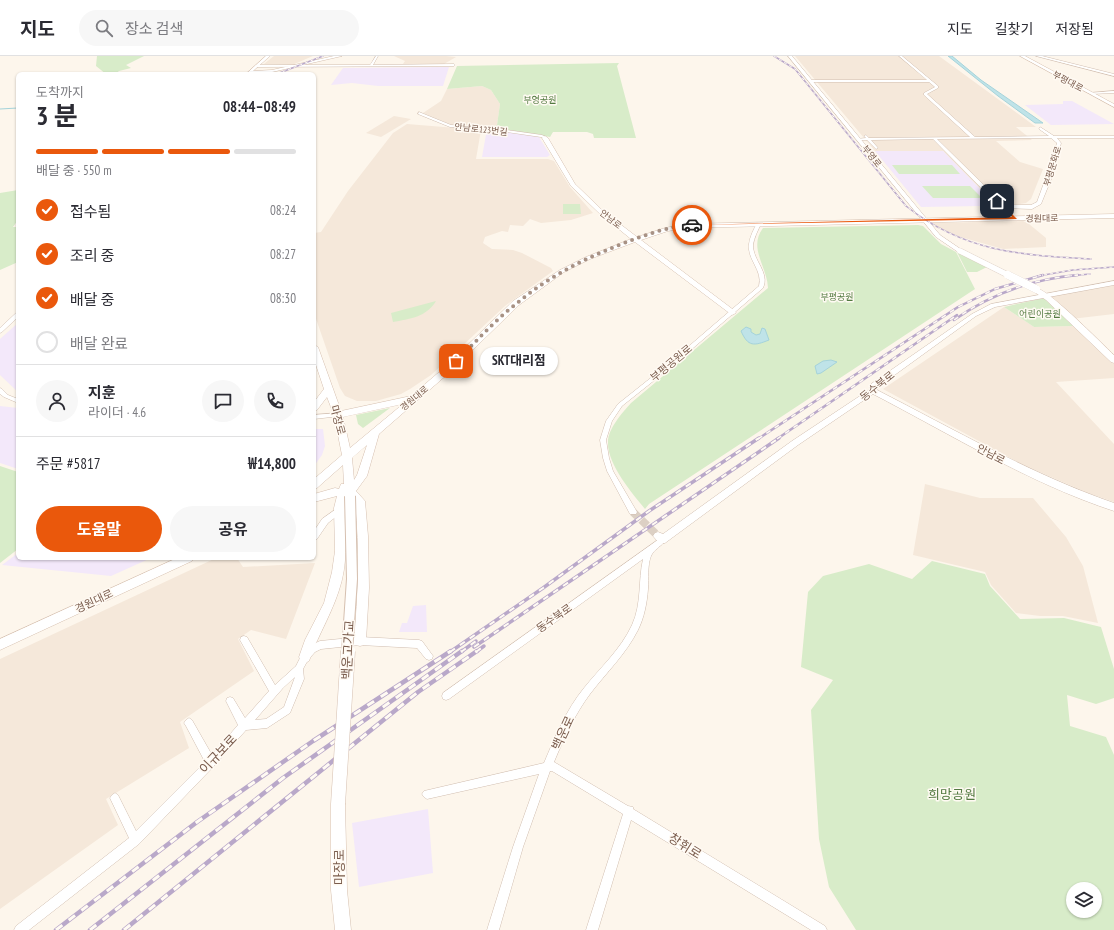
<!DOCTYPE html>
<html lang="ko">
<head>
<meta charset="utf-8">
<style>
	:root { --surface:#fff; --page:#f7f7f7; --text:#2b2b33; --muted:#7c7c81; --line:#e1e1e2; --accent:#ea580c }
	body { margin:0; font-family:"PT Sans Narrow","Noto Sans KR",sans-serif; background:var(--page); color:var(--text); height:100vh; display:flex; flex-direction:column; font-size:15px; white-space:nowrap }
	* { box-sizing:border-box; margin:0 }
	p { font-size:13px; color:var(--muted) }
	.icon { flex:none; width:22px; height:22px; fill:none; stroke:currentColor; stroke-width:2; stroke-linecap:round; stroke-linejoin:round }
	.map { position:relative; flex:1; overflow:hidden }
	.panel { position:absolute; left:16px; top:16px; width:300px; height:488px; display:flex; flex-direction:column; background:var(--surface); border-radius:6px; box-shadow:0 1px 3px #0004 }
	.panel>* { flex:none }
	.controls { position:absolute; left:1066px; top:826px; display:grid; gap:8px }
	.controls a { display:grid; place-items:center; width:36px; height:36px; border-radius:50%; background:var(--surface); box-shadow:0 1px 3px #0004; font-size:20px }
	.pin { position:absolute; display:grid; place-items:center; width:34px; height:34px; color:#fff; margin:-17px; border-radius:8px; box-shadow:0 2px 6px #0006 }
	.courier { position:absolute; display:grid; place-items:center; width:40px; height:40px; margin:-20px; border:3px solid #ea580c; border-radius:50%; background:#fff; color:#222; box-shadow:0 1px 5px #0007 }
	.bubble { position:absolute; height:28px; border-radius:14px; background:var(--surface); box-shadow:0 1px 3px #0004; font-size:13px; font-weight:700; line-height:28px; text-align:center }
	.overview em { font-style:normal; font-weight:700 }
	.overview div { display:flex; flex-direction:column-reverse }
	.overview { display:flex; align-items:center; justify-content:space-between; height:68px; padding:0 20px }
	h1 { font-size:26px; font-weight:700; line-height:30px }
	.bar { display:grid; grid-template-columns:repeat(4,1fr); gap:6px 4px; align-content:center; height:48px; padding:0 20px }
	.bar i { height:5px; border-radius:3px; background:var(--line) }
	.bar .selected { background:var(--accent) }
	.bar p { grid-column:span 4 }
	.line { display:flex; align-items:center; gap:10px; padding:0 20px; border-top:1px solid var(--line) }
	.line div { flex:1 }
	.round { display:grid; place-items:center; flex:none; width:42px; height:42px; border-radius:21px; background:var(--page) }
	ol { padding:0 20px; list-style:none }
	li { display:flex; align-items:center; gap:12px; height:44px }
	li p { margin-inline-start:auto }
	li .icon { padding:4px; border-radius:50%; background:var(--accent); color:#fff; stroke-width:4 }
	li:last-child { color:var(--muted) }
	li i { width:22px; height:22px; border:2px solid var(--line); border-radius:50% }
	.primary-button { display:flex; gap:8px; margin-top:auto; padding:8px 20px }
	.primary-button a { flex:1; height:46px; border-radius:24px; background:var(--accent); color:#fff; font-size:16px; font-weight:700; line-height:46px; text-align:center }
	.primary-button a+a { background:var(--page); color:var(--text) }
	header { display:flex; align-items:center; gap:24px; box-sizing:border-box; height:56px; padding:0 20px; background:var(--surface); border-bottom:1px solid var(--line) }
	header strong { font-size:19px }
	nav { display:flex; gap:22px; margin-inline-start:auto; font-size:14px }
	.search { width:280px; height:36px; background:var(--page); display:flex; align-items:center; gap:10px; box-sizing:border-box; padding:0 14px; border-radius:22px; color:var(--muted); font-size:15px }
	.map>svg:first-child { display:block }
	.residential { fill:#f5e8da }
	.education { fill:#f3e8fa }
	.green { fill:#d8ecc9; fill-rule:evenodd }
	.water { fill:#bfe3e8; stroke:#a5d3da }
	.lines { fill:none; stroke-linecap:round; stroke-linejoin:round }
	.stream { stroke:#a5d3da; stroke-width:1 }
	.minor-tunnel { stroke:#dcd0c4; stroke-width:8; stroke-dasharray:8 3.5; stroke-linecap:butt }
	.minor-casing { stroke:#d1beb0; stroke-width:1 }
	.tertiary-casing { stroke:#d1beb0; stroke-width:1 }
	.secondary-casing { stroke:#d6c0b0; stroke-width:1 }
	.minor { fill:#fff; fill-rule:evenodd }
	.tertiary { fill:#fff; fill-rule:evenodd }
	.secondary { fill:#fff; fill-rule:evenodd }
	.rail-far3-casing { stroke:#b9a8c9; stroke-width:1.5 }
	.rail-far2-casing { stroke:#b9a8c9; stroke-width:2.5 }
	.rail-far1-casing { stroke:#b9a8c9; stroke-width:3.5 }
	.rail-casing { stroke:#b9a8c9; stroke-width:4.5 }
	.rail-far3 { stroke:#fffaf3; stroke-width:1; stroke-dasharray:3; stroke-linecap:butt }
	.rail-far2 { stroke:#fffaf3; stroke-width:1.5; stroke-dasharray:5; stroke-linecap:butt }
	.rail-far1 { stroke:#fffaf3; stroke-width:2; stroke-dasharray:6; stroke-linecap:butt }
	.rail { stroke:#fffaf3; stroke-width:3; stroke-dasharray:8; stroke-linecap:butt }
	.tertiary-bridge-far1-casing { stroke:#d1beb0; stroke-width:6; stroke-linecap:butt }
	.tertiary-bridge-casing { stroke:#d1beb0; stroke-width:8; stroke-linecap:butt }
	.secondary-bridge-far1-casing { stroke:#d6c0b0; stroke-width:12; stroke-linecap:butt }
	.secondary-bridge-casing { stroke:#d6c0b0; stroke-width:15; stroke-linecap:butt }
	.tertiary-bridge-far1 { stroke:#fff; stroke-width:5.5 }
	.tertiary-bridge { stroke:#fff; stroke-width:8 }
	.secondary-bridge-far1 { stroke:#fff; stroke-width:10 }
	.secondary-bridge { stroke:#fff; stroke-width:14 }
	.route { fill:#ea580c }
	.done { stroke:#a89285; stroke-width:4; stroke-dasharray:0 7.2 }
	.labels { text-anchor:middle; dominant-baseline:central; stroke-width:3; stroke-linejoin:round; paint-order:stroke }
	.far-street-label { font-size:9px; fill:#7a5c4d; stroke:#fffaf3 }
	.far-park-label { font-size:9px; fill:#537a41; stroke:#fffaf3 }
	.street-label { font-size:11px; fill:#7a5c4d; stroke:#fffaf3 }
	.near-street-label { font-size:13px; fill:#7a5c4d; stroke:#fffaf3 }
	.near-park-label { font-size:13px; fill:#537a41; stroke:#fffaf3 }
</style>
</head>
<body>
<header>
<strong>지도</strong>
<div class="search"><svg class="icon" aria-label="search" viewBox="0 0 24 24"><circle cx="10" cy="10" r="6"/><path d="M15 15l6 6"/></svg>장소 검색</div>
<nav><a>지도</a><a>길찾기</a><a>저장됨</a></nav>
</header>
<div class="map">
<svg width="1114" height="874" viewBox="0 0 1114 874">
	<rect width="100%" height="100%" fill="#fdf6ec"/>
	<g class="residential">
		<path d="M274,0H313L292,9L264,8Z"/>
		<path d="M394,0H446L456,1L444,8H403L405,5Z"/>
		<path d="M795,0H939L1036,71H1016L1032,84L996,85L1020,106L1043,113L1031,143L1026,147L1020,148H1004L1002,146H993L943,95H875Z"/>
		<path d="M482,30L491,34L500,48L497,69L493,71L452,69L423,57L441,45L447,33Z"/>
		<path d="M394,60L411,63L381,81L366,77Z"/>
		<path d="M407,68L481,74L476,103H548L554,105L570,131L593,157L571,164L541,167L530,163L523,170L510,169L508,176L502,175L485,181L483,187L492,193L513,194L522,197L551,212L553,215L505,250L431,319L410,333L401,338L376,345H357L345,340L340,332L314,257V177L321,176L348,135L393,77Z"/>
		<path d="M1023,165L1029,168L1046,182V191L1003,193L957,180L935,171L933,167Z"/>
		<path d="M1114,227V258L1071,263L1045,239Z"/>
		<path d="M1004,251L1034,271L1074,270L1114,308V322L1056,326L1114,388V446L1088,437L1021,408L883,333Z"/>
		<path d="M925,428L980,442H1033L1066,481L1083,510L1098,567L1063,560H1040L1016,557L991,529L985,516L913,499Z"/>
		<path d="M216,502H237L243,511L315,507L286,583L251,574L238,583L254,615L180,666L189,692L106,743L118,769L0,853V603Z"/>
	</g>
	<g class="education">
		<path d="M449,11L443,30H378L352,27L331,29L343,12Z"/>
		<path d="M1063,45H1072L1114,68L1051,69L1025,49L1063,48Z"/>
		<path d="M487,73L539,81L550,99L547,101H482Z"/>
		<path d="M875,95H943L993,146H985L982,150L921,151Z"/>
		<path d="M18,267V336L0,319V283Z"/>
		<path d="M0,350L18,352V413L0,407Z"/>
		<path d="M314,373H323L325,390L322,399L314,410Z"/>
		<path d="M18,497V502H151L111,520L2,509Z"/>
		<path d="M426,549L427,576H399L402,567H407L413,550Z"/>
		<path d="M428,753L433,817L359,831L352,767Z"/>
	</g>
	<g class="green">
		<path d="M97,0H144L126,9L131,12L119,15L115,18H106L96,10Z"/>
		<path d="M619,7L617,10L636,82H594L593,78L587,76H553L550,81L493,71L497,69L500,48L491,34L482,30L447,33L457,10Z"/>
		<path d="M892,109H952L960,118H899Z"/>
		<path d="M922,130H970L982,142H933Z"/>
		<path d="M18,134V164L13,171H18V206L0,214V137Z"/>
		<path d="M563,148H580L581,158H563Z"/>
		<path d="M918,169L923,170L941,188L956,196L975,233L649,448L645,453C632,437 607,408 608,386C608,373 622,357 631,347L768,232C767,210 748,192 763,172Z"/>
		<path d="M957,196L987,211L977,216H967Z"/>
		<path d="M1044,242L1074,270L1034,271L1004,251Z"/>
		<path d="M436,245C427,261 409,263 393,266L391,257Z"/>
		<path d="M390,352L363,372L358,368L356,359Z"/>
		<path d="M0,410L18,416V493L0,507Z"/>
		<path d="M932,505L985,518L990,530L1020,563L1064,562L1101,571L1114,613V642L1096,648L1067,639L1070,670L1106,681L1114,699V874H856L829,831L819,783L811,654L833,624L801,611L808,536L823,520L869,508L912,523ZM1073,833H1095V855H1073Z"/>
	</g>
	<g class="water">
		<path d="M948,0H952L981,24L1043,67H1035L998,40Z"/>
		<path d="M746,271L751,273V276L756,279L760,278L762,272L765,273L769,284C754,290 748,291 741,275Z"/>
		<path d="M831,304L837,306L821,317L817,318L815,310L823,305Z"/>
	</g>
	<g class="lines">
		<path class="stream" d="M0,53L18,52"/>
		<path class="minor-tunnel" d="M633,456L658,480"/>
		<g class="minor-casing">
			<g id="minor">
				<path d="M376,0H378L373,9L454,8L455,9L454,10L256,11L255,10L256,9H370Z"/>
				<path d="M899,0H902L938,30V32L927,38L975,81L1049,80L1039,73L1040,71L1054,80L1055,81L1053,82L937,83L1005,150V152H1001L933,83L871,84L878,92L876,93L867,84H858L856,83L866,82L864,80L866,79L869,82L970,81L924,39V37L935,31L929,26H810L808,25L810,24H927Z"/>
				<path d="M419,56L451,69L493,72L542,79L547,82L545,83L541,81L493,74L450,71L418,58Z"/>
				<path d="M757,167L761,168C758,174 754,182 753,189C753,205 770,216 763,232L671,311L622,350L612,365L606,384L609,402L613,415L637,456L636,458H630L607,415L603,402L600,384L606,365L618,348L667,309L759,230C763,214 747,204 749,188C750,180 754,173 757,167Z"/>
				<path d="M18,256V261L2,276L0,277V272L16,257Z"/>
				<path d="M0,332L2,333L8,339L18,343V347L4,341L0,338Z"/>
				<path d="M338,357L341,359L340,360L314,363V359Z"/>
				<path d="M339,451L342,452L343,454L342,456L328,467L317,483L314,484V475L322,463Z"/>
				<path d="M662,481L665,482L666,484C662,490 654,493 651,500C647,510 649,522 648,533C647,547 644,562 638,574C626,598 606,617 590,638C575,658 564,682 554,706L628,750L633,751V753L825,870L827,874H811L631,764L598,874H586L623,758L552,715H550L523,791L499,874H487L513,791L539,718L427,743L424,741L422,738L424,735L544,707C555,681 566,654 584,632C600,612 621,593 632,569C642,547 638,525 643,503L449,643L446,644L443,643L442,640L443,637Z"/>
				<path d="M244,580L247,581L275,629L296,610L302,598L309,590L320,585L360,581L419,584L422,585L433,600L432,603L429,604L426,603L417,592L360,589L321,593L315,596L308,604L303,613L304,623L290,657L267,672L246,674L214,710L139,788L29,874H14L16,870L129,782L110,742L112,739L115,737L118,739L136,775L205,706L186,670L184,667L186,664L189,662L192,664L212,699L238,669L226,645L227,642L230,641L233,642L245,662L269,635L240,584L241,581ZM295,621L284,651L266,663L255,664L283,632Z"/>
			</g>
		</g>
		<g class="tertiary-casing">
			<g id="tertiary">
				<path d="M788,0H792L940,179L962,194V196H958L936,181Z"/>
				<path d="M1036,0H1042L1114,18V20Z"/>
				<path d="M1114,35V37L1091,38L1089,37Z"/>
				<path d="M1051,80H1114V82H1057L1061,87L1054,116L1041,148L1032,153L1001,152L1000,151L1003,149H1031L1037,146L1048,116L1057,87L1051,82Z"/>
				<path d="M1114,225V229L995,251L976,260L878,331L877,334C955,374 1031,418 1114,447V455C1029,427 952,379 873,338L798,389L665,487H659L653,480L655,477L658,476L663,478L792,385L869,334L871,328L972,258L991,248Z"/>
			</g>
		</g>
		<g class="secondary-casing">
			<g id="secondary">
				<path d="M266,0H270L253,15L272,14L334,0H342L272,16L246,18Z"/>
				<path d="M1020,0H1025L1114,48V51Z"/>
				<path d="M545,80L548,82L575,128L603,155L637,181L665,172L685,168L1114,158V162L685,172L668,175L641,184L735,255L736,257L732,259L635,186L590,203L564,216L519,249L450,316L379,378L367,420L356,435L365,445L368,480L369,532L366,585L364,589L360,590L356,589L354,585C358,539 360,493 355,447L352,443H346C343,463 347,484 345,504C343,534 329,559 317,585C313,591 312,598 309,605L305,607L301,605L299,601L305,584L324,547L332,516L335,495L334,452L337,440L314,446V438L335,432L339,433L341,428H344L343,409L317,432L314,433V423L342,399L334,359L327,341L317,354L314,355V346L324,333L314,303V289L318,291L341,355L411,340L444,312L513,245L560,214L586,201L631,183L599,157L571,130L542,82ZM403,348L350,392L343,361ZM367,389L357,419L354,424L352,402Z"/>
				<path d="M1033,231C1045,229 1102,288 1114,299V307L1111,306L1046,244L1033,235Z"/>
				<path d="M177,502H193L192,505L0,594V583Z"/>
				<path d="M338,741L343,743L345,748L347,834L351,874H335L331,834V748L333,743Z"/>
			</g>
		</g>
		<use href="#minor" class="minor"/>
		<use href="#tertiary" class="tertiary"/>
		<use href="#secondary" class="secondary"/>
		<g class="rail-far3-casing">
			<g id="rail-far3">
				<path d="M774,0L795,13L906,150C964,196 1020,199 1091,203"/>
				<path d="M277,18L323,0"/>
				<path d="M1038,220L1073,214L1114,211"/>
				<path d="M1069,220L1090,218"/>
			</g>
		</g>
		<g class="rail-far2-casing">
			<g id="rail-far2">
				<path d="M954,264C992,237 1032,223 1078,219"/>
				<path d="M758,383L958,251L995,233L1043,219"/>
				<path d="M777,383L957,259"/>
			</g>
		</g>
		<g class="rail-far1-casing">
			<g id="rail-far1">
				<path d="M474,591L779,382"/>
				<path d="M450,596L543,532L649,455L759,382"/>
				<path d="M461,596L476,585"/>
				<path d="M476,596L484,590"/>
			</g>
		</g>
		<g class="rail-casing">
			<g id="rail">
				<path d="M56,874L197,766L313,685L451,595"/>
				<path d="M90,874L283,722L462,595"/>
				<path d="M124,874L418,636L477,595"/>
			</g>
		</g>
		<use href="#rail-far3" class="rail-far3"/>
		<use href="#rail-far2" class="rail-far2"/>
		<use href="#rail-far1" class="rail-far1"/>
		<use href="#rail" class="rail"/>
		<g class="tertiary-bridge-far1-casing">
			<path id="tertiary-bridge-far1" d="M960,195L1010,220"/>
		</g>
		<g class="tertiary-bridge-casing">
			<path id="tertiary-bridge" d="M1008,219L1036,233"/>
		</g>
		<g class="secondary-bridge-far1-casing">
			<path id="secondary-bridge-far1" d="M347,596L352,523L350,440"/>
		</g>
		<g class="secondary-bridge-casing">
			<path id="secondary-bridge" d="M338,748L348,595"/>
		</g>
		<use href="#tertiary-bridge-far1" class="tertiary-bridge-far1"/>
		<use href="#tertiary-bridge" class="tertiary-bridge"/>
		<use href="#secondary-bridge-far1" class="secondary-bridge-far1"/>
		<use href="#secondary-bridge" class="secondary-bridge"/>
	</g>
	<path class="route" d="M996,144H998L1017,163L690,169L1012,161Z"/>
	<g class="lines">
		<path class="done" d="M456,305C476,286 494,265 516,248C549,220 587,201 627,186C648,178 670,170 692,169"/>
	</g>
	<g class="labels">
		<g class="far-street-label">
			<text transform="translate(1068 25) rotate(28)">부평대로</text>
			<text transform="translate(481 73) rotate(6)">안남로123번길</text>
			<text transform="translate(872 100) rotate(51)">부영로</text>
			<text transform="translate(1052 110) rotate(-73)">부평문화로</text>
			<text transform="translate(1042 162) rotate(-1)">경원대로</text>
			<text transform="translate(611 163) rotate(38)">안남로</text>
			<text transform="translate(414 342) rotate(-40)">경원대로</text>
		</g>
		<g class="far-park-label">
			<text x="540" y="43">부영공원</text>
			<text x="837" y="240">부평공원</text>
			<text x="1040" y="257">어린이공원</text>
		</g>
		<g class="street-label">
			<text transform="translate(671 307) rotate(-40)">부평공원로</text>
			<text transform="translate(877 330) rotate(-39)">동수북로</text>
			<text transform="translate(338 364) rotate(75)">마장로</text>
			<text transform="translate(991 398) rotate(28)">안남로</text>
			<text transform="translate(94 545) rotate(-25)">경원대로</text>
			<text transform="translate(554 562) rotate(-35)">동수북로</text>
		</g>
		<g class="near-street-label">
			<text transform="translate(348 594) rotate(-87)">백운고가교</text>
			<text transform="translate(563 677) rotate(-65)">백운로</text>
			<text transform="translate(218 698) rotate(-47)">이규보로</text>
			<text transform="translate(685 790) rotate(32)">창휘로</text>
			<text transform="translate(339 811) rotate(-90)">마장로</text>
		</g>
		<g class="near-park-label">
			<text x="952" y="738">희망공원</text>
		</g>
	</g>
</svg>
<div class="controls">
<a><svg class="icon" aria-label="layers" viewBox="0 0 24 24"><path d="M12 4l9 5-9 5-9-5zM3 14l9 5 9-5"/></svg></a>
</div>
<div class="pin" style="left:456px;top:305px;background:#ea580c"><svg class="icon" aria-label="bag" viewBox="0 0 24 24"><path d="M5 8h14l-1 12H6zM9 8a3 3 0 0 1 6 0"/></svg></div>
<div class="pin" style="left:997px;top:145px;background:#1f2937"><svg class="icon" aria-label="home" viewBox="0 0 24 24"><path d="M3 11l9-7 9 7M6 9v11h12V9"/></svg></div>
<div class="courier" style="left:692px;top:169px"><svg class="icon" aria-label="car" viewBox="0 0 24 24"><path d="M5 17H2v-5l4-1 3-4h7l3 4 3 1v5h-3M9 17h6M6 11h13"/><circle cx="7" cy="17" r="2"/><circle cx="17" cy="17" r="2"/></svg></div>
<div class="bubble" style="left:480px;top:291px;width:78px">SKT대리점</div>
<section class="panel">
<div class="overview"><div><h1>3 분</h1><p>도착까지</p></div><em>08:44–08:49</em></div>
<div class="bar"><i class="selected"></i><i class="selected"></i><i class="selected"></i><i></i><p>배달 중 · 550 m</p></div>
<ol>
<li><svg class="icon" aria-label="check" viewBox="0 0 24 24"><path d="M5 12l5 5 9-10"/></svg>접수됨<p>08:24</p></li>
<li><svg class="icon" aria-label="check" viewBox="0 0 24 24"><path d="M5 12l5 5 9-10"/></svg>조리 중<p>08:27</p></li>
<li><svg class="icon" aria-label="check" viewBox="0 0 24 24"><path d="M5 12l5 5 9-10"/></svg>배달 중<p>08:30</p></li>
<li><i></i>배달 완료</li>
</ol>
<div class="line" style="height:72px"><a class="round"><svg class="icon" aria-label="person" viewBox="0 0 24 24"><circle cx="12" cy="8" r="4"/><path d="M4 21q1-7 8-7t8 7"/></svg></a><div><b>지훈</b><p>라이더 · 4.6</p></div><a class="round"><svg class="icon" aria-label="chat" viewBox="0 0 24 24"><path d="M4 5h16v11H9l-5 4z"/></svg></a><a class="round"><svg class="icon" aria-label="phone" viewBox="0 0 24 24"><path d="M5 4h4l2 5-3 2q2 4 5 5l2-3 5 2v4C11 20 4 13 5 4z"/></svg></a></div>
<div class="line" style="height:52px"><div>주문 #5817</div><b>₩14,800</b></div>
<div class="primary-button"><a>도움말</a><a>공유</a></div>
</section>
</div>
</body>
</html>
